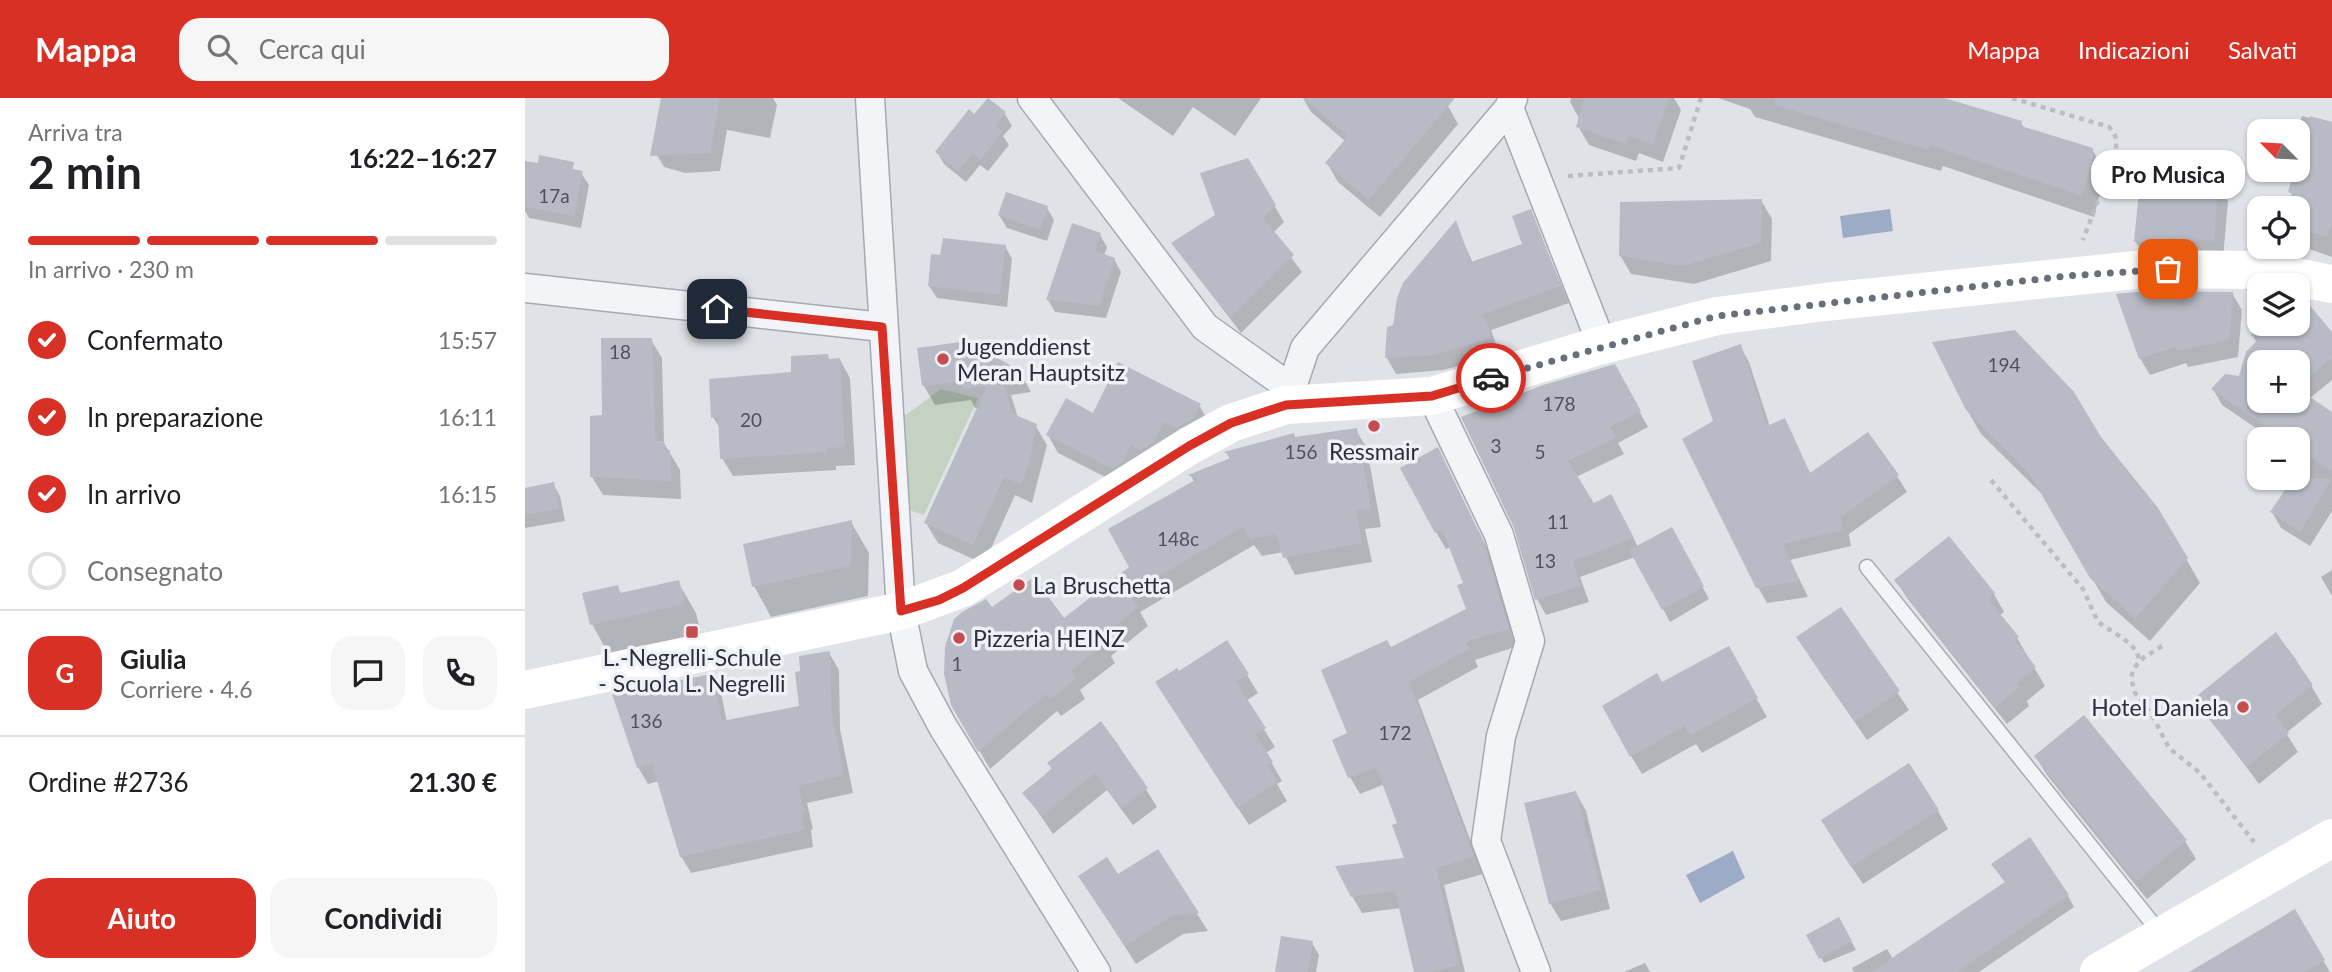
<!DOCTYPE html>
<html lang="it">
<head>
<meta charset="utf-8">
<style>
	:root { --surface:#fff; --page:#f6f6f6; --text:#202124; --muted:#757577; --line:#e0e0e0; --accent:#d93025 }
	body { margin:0; font-family:Lato,sans-serif; background:var(--page); color:var(--text); height:100vh; display:flex; flex-direction:column; font-size:26px; white-space:nowrap }
	* { box-sizing:border-box; margin:0 }
	p { font-size:23px; color:var(--muted) }
	.icon { flex:none; width:38px; height:38px; fill:none; stroke:currentColor; stroke-width:2; stroke-linecap:round; stroke-linejoin:round }
	.map { position:relative; flex:1; overflow:hidden }
	.panel { display:flex; flex-direction:column; background:var(--surface); width:525px }
	.panel>* { flex:none }
	.needle { width:46px; rotate:294deg }
	.tools { position:absolute; left:1722px; top:21px; display:grid; gap:14px }
	.tools a { display:grid; place-items:center; width:63px; height:63px; border-radius:14px; background:var(--surface); box-shadow:0 2px 5px #0004; font-size:35px }
	.pin { position:absolute; display:grid; place-items:center; width:60px; height:60px; color:#fff; margin:-30px; border-radius:14px; box-shadow:0 4px 10px #0006 }
	.courier { position:absolute; display:grid; place-items:center; width:70px; height:70px; margin:-35px; border:5px solid #d93025; border-radius:50%; background:#fff; color:#222; box-shadow:0 2px 9px #0007 }
	.bubble { position:absolute; height:49px; border-radius:21px; background:var(--surface); box-shadow:0 2px 5px #0004; font-size:23px; font-weight:700; line-height:49px; text-align:center }
	.overview em { font-style:normal; font-weight:700 }
	.overview div { display:flex; flex-direction:column-reverse }
	.overview { display:flex; align-items:center; justify-content:space-between; height:119px; padding:0 28px }
	h1 { font-size:46px; font-weight:700; line-height:52px }
	.bar { display:grid; grid-template-columns:repeat(4,1fr); gap:10px 7px; align-content:center; height:84px; padding:0 28px }
	.bar i { height:9px; border-radius:5px; background:var(--line) }
	.bar .current { background:var(--accent) }
	.bar p { grid-column:span 4 }
	.line { display:flex; align-items:center; gap:18px; padding:0 28px; border-top:2px solid var(--line) }
	.line div { flex:1 }
	.round { display:grid; place-items:center; flex:none; width:74px; height:74px; border-radius:21px; background:var(--page) }
	ol { padding:0 28px; list-style:none }
	li { display:flex; align-items:center; gap:21px; height:77px }
	li p { margin-inline-start:auto }
	li .icon { padding:7px; border-radius:50%; background:var(--accent); color:#fff; stroke-width:4 }
	li:last-child { color:var(--muted) }
	li i { width:38px; height:38px; border:4px solid var(--line); border-radius:50% }
	.button { display:flex; gap:14px; margin-top:auto; padding:14px 28px }
	.button a { flex:1; height:80px; border-radius:21px; background:var(--accent); color:#fff; font-size:28px; font-weight:700; line-height:80px; text-align:center }
	.button a+a { background:var(--page); color:var(--text) }
	header { display:flex; align-items:center; gap:42px; box-sizing:border-box; height:98px; padding:0 35px; background:var(--accent); color:#fff }
	header strong { font-size:33px }
	nav { display:flex; gap:38px; margin-inline-start:auto; font-size:24px }
	.search { width:490px; height:63px; background:var(--page); display:flex; align-items:center; gap:18px; box-sizing:border-box; padding:0 24px; border-radius:21px; color:var(--muted); font-size:26px }
	main { display:flex; flex:1; min-height:0 }
	.map>svg:first-child { display:block }
	.green { fill:#c4d2c2 }
	.water { fill:#9dacc6 }
	.shadow { fill:#0003; fill-rule:evenodd }
	.building { fill:#b8bbc5 }
	.lines { fill:none; stroke-linecap:round; stroke-linejoin:round }
	.lane-casing { stroke:#a6a9b2; stroke-width:17 }
	.street-casing { stroke:#a6a9b2; stroke-width:31 }
	.path { stroke:#bbbdc3; stroke-width:4.5; stroke-dasharray:5 5; stroke-linecap:butt }
	.lane { stroke:#f3f4f7; stroke-width:14 }
	.street { stroke:#f3f4f7; stroke-width:28 }
	.secondary { stroke:#fff; stroke-width:38 }
	.done { stroke:#6a6e7a; stroke-width:7; stroke-dasharray:0 12.6 }
	.route { stroke:#d93025; stroke-width:9 }
	.poi-dot { fill:#c64d4f; stroke:#f0f1f6; stroke-width:2.5 }
	.labels { text-anchor:middle; dominant-baseline:central; stroke-width:7; stroke-linejoin:round; paint-order:stroke }
	.number-label { font-size:19px; fill:#4e5260 }
	.poi-label { font-size:23px; fill:#2a2f3f; stroke:#f0f1f6; text-anchor:start }
</style>
</head>
<body>
<header>
<strong>Mappa</strong>
<div class="search"><svg class="icon" aria-label="search" viewBox="0 0 24 24"><circle cx="10" cy="10" r="6"/><path d="M15 15l6 6"/></svg>Cerca qui</div>
<nav><a>Mappa</a><a>Indicazioni</a><a>Salvati</a></nav>
</header>
<main>
<section class="panel">
<div class="overview"><div><h1>2 min</h1><p>Arriva tra</p></div><em>16:22–16:27</em></div>
<div class="bar"><i class="current"></i><i class="current"></i><i class="current"></i><i></i><p>In arrivo · 230 m</p></div>
<ol>
<li><svg class="icon" aria-label="check" viewBox="0 0 24 24"><path d="M5 12l5 5 9-10"/></svg>Confermato<p>15:57</p></li>
<li><svg class="icon" aria-label="check" viewBox="0 0 24 24"><path d="M5 12l5 5 9-10"/></svg>In preparazione<p>16:11</p></li>
<li><svg class="icon" aria-label="check" viewBox="0 0 24 24"><path d="M5 12l5 5 9-10"/></svg>In arrivo<p>16:15</p></li>
<li><i></i>Consegnato</li>
</ol>
<div class="line" style="height:126px"><b class="round" style="background:var(--accent);color:#fff">G</b><div><b>Giulia</b><p>Corriere · 4.6</p></div><a class="round"><svg class="icon" aria-label="chat" viewBox="0 0 24 24"><path d="M4 5h16v11H9l-5 4z"/></svg></a><a class="round"><svg class="icon" aria-label="phone" viewBox="0 0 24 24"><path d="M5 4h4l2 5-3 2q2 4 5 5l2-3 5 2v4C11 20 4 13 5 4z"/></svg></a></div>
<div class="line" style="height:91px"><div>Ordine #2736</div><b>21.30 €</b></div>
<div class="button"><a>Aiuto</a><a>Condividi</a></div>
</section>
<div class="map">
<svg width="1807" height="874" viewBox="0 0 1807 874">
	<rect width="100%" height="100%" fill="#e0e2e8"/>
	<path class="green" d="M416,291L453,300L399,417L384,412L378,319Z"/>
	<g class="water">
		<path d="M1365,111L1368,133L1318,140L1315,118Z"/>
		<path d="M1208,753L1220,780L1175,805L1161,777Z"/>
	</g>
	<g class="shadow">
		<path d="M137,0H248L252,7L245,40L202,32L195,73L160,75L139,69L128,50Z"/>
		<path d="M593,0H736L710,38L668,9L648,38Z"/>
		<path d="M778,0H914L923,8L933,26L855,119L813,84L802,65L820,43L786,14Z"/>
		<path d="M1046,0H1149L1156,12L1138,64L1114,55L1111,63L1064,47L1053,28L1055,22L1045,4Z"/>
		<path d="M1193,0H1413L1496,25L1500,31L1567,51L1580,74L1569,119L1418,68L1416,73L1230,19L1225,11Z"/>
		<path d="M463,2L480,16L487,28L478,38L484,47L463,73L455,67L441,84L419,66L412,54Z"/>
		<path d="M1777,18L1807,26V159L1773,147V110H1765L1768,84L1761,72H1773L1772,33Z"/>
		<path d="M722,62L759,124L748,135L777,174L716,235L648,146L692,118Z"/>
		<path d="M56,75L64,87L56,130L4,120L0,113V92Z"/>
		<path d="M1692,84L1703,103L1698,161L1621,162L1611,144L1668,88Z"/>
		<path d="M1236,102L1247,121L1246,163L1169,186L1106,176L1095,157Z"/>
		<path d="M522,110L529,122L522,143L482,130L474,117Z"/>
		<path d="M1005,113L1044,205L966,232L975,257L918,272L871,276L862,260L870,229L930,125L948,165L999,147Z"/>
		<path d="M575,137L582,149L579,158L589,161L596,174L581,220L530,214L523,202Z"/>
		<path d="M480,148L487,161L482,209L412,200L404,188Z"/>
		<path d="M1707,195L1717,212L1713,259L1663,269L1661,265L1625,277L1615,260Z"/>
		<path d="M1773,204L1781,206L1807,237V282L1784,301L1807,316V413L1785,448L1756,430L1747,414L1764,388L1759,380H1773V341H1747L1697,307L1688,291L1715,280L1732,245L1728,238L1734,216V226H1773ZM1734,264H1773V303H1734Z"/>
		<path d="M126,242L137,260L139,345L155,372L156,401L78,397L67,379L78,319Z"/>
		<path d="M443,245L496,276L506,294L486,297L493,320L510,327L522,347L507,405L490,397L459,466L413,445L401,425L454,310H450L446,302L410,307L399,288L394,251Z"/>
		<path d="M1215,248L1224,264L1245,329L1259,322L1286,377L1372,378L1382,394L1324,436L1326,448L1265,462L1283,499L1242,505L1233,489L1190,324Z"/>
		<path d="M302,258L305,263L315,262L325,280L330,367L311,368V372L208,378L197,360L196,332L188,319Z"/>
		<path d="M1089,268L1123,329L1093,345L1099,356L1051,379L1069,407L1095,414L1113,449L1146,431L1184,501L1145,524L1110,459L1055,479L1064,504L1021,517L1012,501L991,429Z"/>
		<path d="M674,307L685,326L598,388L533,355L523,337L569,318Z"/>
		<path d="M1442,312L1632,411L1675,485L1625,543L1581,504L1519,398L1456,336Z"/>
		<path d="M831,332L842,351L856,429L840,431L847,464L770,477L758,454L737,458L729,447L615,514L623,528L586,558L590,565L555,592L560,601L536,618L532,613L465,671L428,607L466,512L539,523L606,470L670,385L666,378L706,362L702,356Z"/>
		<path d="M913,352L968,462L993,548L950,562L953,569L893,602L958,776L919,787L940,874H891L876,810L837,815L827,798L882,762L874,726L860,686L835,696L825,679L824,636L865,551L943,512L940,486L926,449L921,451L911,434Z"/>
		<path d="M28,386L35,398L40,423L0,430V392Z"/>
		<path d="M326,424L344,455L343,498L246,519L229,488Z"/>
		<path d="M1807,472V498L1796,479Z"/>
		<path d="M1371,482L1469,496L1479,514L1474,518L1492,540L1520,588L1502,603L1504,608L1482,626L1382,500Z"/>
		<path d="M153,484L171,515L176,536L84,557L67,526L92,489L97,497Z"/>
		<path d="M1316,511L1384,612L1342,642L1284,558Z"/>
		<path d="M1751,536L1770,560L1797,606L1761,635L1773,654L1734,686L1670,601Z"/>
		<path d="M1203,551L1242,619L1177,655L1171,646L1117,676L1106,658L1137,586Z"/>
		<path d="M304,555L314,572L315,631L328,695L282,705L288,731L286,732L288,749L166,775L156,758L134,683L123,686L113,669L186,578L196,595L202,624L275,609Z"/>
		<path d="M654,575L722,577L733,595L721,603L750,649L741,655L757,683L752,686L762,703L724,727L643,603Z"/>
		<path d="M576,625L592,645L632,709L608,727L582,692L528,736L500,695Z"/>
		<path d="M1511,659L1660,743L1671,761L1622,801L1522,677Z"/>
		<path d="M1051,695L1061,713L1085,811L1036,823L1025,805Z"/>
		<path d="M1413,713L1423,731L1338,786L1308,741Z"/>
		<path d="M632,753L683,833L658,836L611,866L566,796Z"/>
		<path d="M1475,777L1543,798L1549,809L1454,874H1329L1327,870L1362,851L1368,861L1481,785Z"/>
		<path d="M1769,814L1805,874H1667Z"/>
		<path d="M1314,821L1331,852L1299,865L1284,838Z"/>
		<path d="M787,845L794,857L791,874H752Z"/>
		<path d="M1120,865L1125,874H1099Z"/>
	</g>
	<g class="building">
		<path d="M136,0H195L185,55L125,58Z"/>
		<path d="M463,0L481,14L470,28L478,34L455,62L448,56L433,73L410,54L444,11L449,16Z"/>
		<path d="M778,0H930L844,102L800,65L823,38Z"/>
		<path d="M1059,0H1144L1128,46L1104,38L1101,46L1051,29Z"/>
		<path d="M1250,0H1419L1497,23L1496,28L1568,50V60L1557,98L1405,47L1403,52L1249,7Z"/>
		<path d="M1785,18L1807,24V124L1802,139L1773,130V110H1764L1768,96L1763,94L1769,72H1773V60Z"/>
		<path d="M14,57L49,64L48,71L58,73L49,118L0,109V63L13,65Z"/>
		<path d="M723,60L751,107L738,120L769,157L705,220L646,145L690,117L675,75Z"/>
		<path d="M1667,80L1693,83L1689,143L1641,140L1640,146L1609,144L1615,82L1666,86Z"/>
		<path d="M481,94L523,108L515,132L473,117Z"/>
		<path d="M1237,101L1236,145L1158,168L1094,158L1095,104Z"/>
		<path d="M1006,111L1036,188L958,216L967,240L908,257L860,260L862,229L868,227L872,200L878,185L931,122L946,164L997,146L987,118Z"/>
		<path d="M547,125L576,135L570,153L590,160L574,208L521,202Z"/>
		<path d="M418,140L481,147L475,197L403,188L406,156L415,157Z"/>
		<path d="M1621,193L1708,194L1704,242L1652,253L1651,249L1614,261L1591,196Z"/>
		<path d="M1773,202L1782,204L1807,234V260L1773,288V264H1734V303H1773V291L1807,314V374L1773,351V341H1759L1686,291L1700,276L1714,278L1721,254L1739,235L1726,238L1734,210V226H1773Z"/>
		<path d="M1490,232L1549,294L1576,339L1633,410L1663,460L1610,521L1565,480L1504,375L1441,312L1407,244Z"/>
		<path d="M76,240H127L130,343H139L140,352H145L146,383L65,379V318L77,317Z"/>
		<path d="M443,243L497,274L476,277L488,316L512,326L503,369L496,386L479,379L448,447L399,425L462,288L437,291L436,283L397,288L392,250Z"/>
		<path d="M1216,246L1242,328L1260,320L1285,375L1343,334L1374,377L1316,419L1318,432L1258,446L1275,483L1231,490L1157,341L1188,323L1167,263Z"/>
		<path d="M303,256L304,261L315,260L320,349L302,350V354L195,361L193,319L186,320L184,281L266,274V258Z"/>
		<path d="M593,264L676,306L668,321L651,330L639,324L628,345L616,352L606,347L597,364L587,371L521,337L541,300L568,315Z"/>
		<path d="M1090,266L1116,313L1085,329L1091,340L1043,363L1069,405L1086,396L1109,440L1048,463L1056,488L1010,502L989,430L936,319L1018,287Z"/>
		<path d="M832,330L846,411L831,413L837,445L758,460L751,436L725,441L718,429L603,496L614,509L576,539L580,545L545,574L551,581L525,601L521,596L453,654L426,607L419,576L420,549L429,521L437,514L461,501L467,509L509,479L539,520L604,469L583,431L672,381L663,377L708,359L699,354L769,335L770,339Z"/>
		<path d="M913,349L958,443L984,531L941,544L945,551L884,584L949,759L911,770L934,867L907,874H889L870,793L826,799L810,768L879,760L867,727L872,725L851,669L823,680L807,642L822,635L796,572L862,542L866,549L941,511L932,487L938,485L917,431L910,435L875,370Z"/>
		<path d="M1768,380H1807L1775,434L1745,414Z"/>
		<path d="M29,384L34,411L0,417V390Z"/>
		<path d="M327,422L326,468L227,489L218,446Z"/>
		<path d="M1147,429L1179,488L1137,512L1104,452Z"/>
		<path d="M1424,438L1470,495L1463,501L1494,539L1490,542L1511,569L1492,585L1495,589L1470,609L1369,482Z"/>
		<path d="M154,482L160,506L65,527L57,495L93,487L95,495Z"/>
		<path d="M1316,509L1375,593L1330,624L1271,539Z"/>
		<path d="M1751,534L1788,587L1750,617L1764,635L1722,669L1668,601Z"/>
		<path d="M702,542L724,576L711,584L741,630L731,637L748,664L742,667L753,684L712,710L630,584L652,570L654,573Z"/>
		<path d="M1204,548L1233,600L1165,638L1160,628L1105,659L1077,608L1132,575L1137,584Z"/>
		<path d="M305,553L306,612L319,677L273,688L280,714L277,715L279,732L155,759L127,666L112,670L87,596L187,576L197,623L274,608L270,574L275,573L274,558Z"/>
		<path d="M1559,617L1662,742L1611,784L1509,658Z"/>
		<path d="M576,623L623,690L596,710L570,675L517,718L497,695L527,671L522,665Z"/>
		<path d="M1384,665L1414,712L1326,769L1296,722Z"/>
		<path d="M1051,693L1076,792L1024,806L999,705Z"/>
		<path d="M1505,739L1544,797L1433,874H1346L1480,784L1466,766Z"/>
		<path d="M633,751L674,815L647,818L600,848L553,778L582,759L593,776Z"/>
		<path d="M1770,811L1800,862L1780,874H1664Z"/>
		<path d="M1314,819L1327,843L1294,861L1281,837Z"/>
		<path d="M756,838L788,843L783,874H750Z"/>
	</g>
	<g class="lines">
		<g class="lane-casing">
			<path id="lane" d="M1342,469L1636,836"/>
		</g>
		<g class="street-casing">
			<g id="street">
				<path d="M345,0L376,513L388,573L418,629L571,874"/>
				<path d="M507,0L680,229L767,291"/>
				<path d="M984,10L1077,247"/>
				<path d="M0,190L357,229"/>
				<path d="M907,298L974,437L1005,543L976,638L961,743L1011,874"/>
				<path d="M761,307L780,250L984,10L988,0"/>
			</g>
		</g>
		<g class="path">
			<path d="M1487,0L1584,29C1593,38 1592,45 1590,57L1558,142"/>
			<path d="M1043,78L1154,70L1176,0"/>
			<path d="M1466,382L1558,491L1573,524L1599,541L1611,552L1615,563"/>
			<path d="M1637,548L1618,560L1609,570L1606,580L1610,595L1627,617L1644,650L1675,675L1729,744"/>
		</g>
		<use href="#lane" class="lane"/>
		<use href="#street" class="street"/>
		<g class="secondary">
			<path d="M0,592L376,513L438,490L664,348L706,325L761,307L907,298L1077,247L1192,218L1300,204L1620,171L1735,172L1807,186"/>
			<path d="M1574,874L1807,740"/>
		</g>
	</g>
	<g class="lines">
		<path class="done" d="M966,280L1192,218L1542,178L1643,171"/>
		<path class="route" d="M192,211L357,229L376,513L414,502L438,490L664,348L706,325L761,307L907,298L966,280"/>
	</g>
	<g class="poi-dot">
		<circle cx="418" cy="261" r="7"/>
		<circle cx="849" cy="328" r="7"/>
		<circle cx="494" cy="487" r="7"/>
		<rect x="160" y="527" width="14" height="14" rx="3.5"/>
		<circle cx="434" cy="540" r="7"/>
		<circle cx="1718" cy="609" r="7"/>
	</g>
	<g class="labels">
		<g class="number-label">
			<text x="29" y="97">17a</text>
			<text x="95" y="253">18</text>
			<text x="1479" y="266">194</text>
			<text x="1034" y="305">178</text>
			<text x="226" y="321">20</text>
			<text x="971" y="347">3</text>
			<text x="776" y="353">156</text>
			<text x="1015" y="353">5</text>
			<text x="1033" y="423">11</text>
			<text x="653" y="440">148c</text>
			<text x="1020" y="462">13</text>
			<text x="432" y="565">1</text>
			<text x="121" y="622">136</text>
			<text x="870" y="634">172</text>
		</g>
		<g class="poi-label">
			<text x="432" y="248">Jugenddienst<tspan x="432" dy="26">Meran Hauptsitz</tspan></text>
			<text x="849" y="353" text-anchor="middle">Ressmair</text>
			<text x="508" y="487">La Bruschetta</text>
			<text x="448" y="540">Pizzeria HEINZ</text>
			<text x="167" y="559" text-anchor="middle">L.-Negrelli-Schule<tspan x="167" dy="26">- Scuola L. Negrelli</tspan></text>
			<text x="1704" y="609" text-anchor="end">Hotel Daniela</text>
		</g>
	</g>
</svg>
<div class="tools">
<a><svg class="needle" viewBox="-14 -14 28 28"><path d="M0-13l5 13h-10z" fill="#e53935"/><path d="M0 13l5-13h-10z" fill="#757577"/></svg></a>
<a><svg class="icon" aria-label="locate" viewBox="0 0 24 24"><circle cx="12" cy="12" r="6"/><path d="M12 2v4M12 18v4M2 12h4M18 12h4"/></svg></a>
<a><svg class="icon" aria-label="layers" viewBox="0 0 24 24"><path d="M12 4l9 5-9 5-9-5zM3 14l9 5 9-5"/></svg></a>
<a>+</a>
<a>−</a>
</div>
<div class="pin" style="left:1643px;top:171px;background:#ea580c"><svg class="icon" aria-label="bag" viewBox="0 0 24 24"><path d="M5 8h14l-1 12H6zM9 8a3 3 0 0 1 6 0"/></svg></div>
<div class="pin" style="left:192px;top:211px;background:#1f2937"><svg class="icon" aria-label="home" viewBox="0 0 24 24"><path d="M3 11l9-7 9 7M6 9v11h12V9"/></svg></div>
<div class="courier" style="left:966px;top:280px"><svg class="icon" aria-label="car" viewBox="0 0 24 24"><path d="M5 17H2v-5l4-1 3-4h7l3 4 3 1v5h-3M9 17h6M6 11h13"/><circle cx="7" cy="17" r="2"/><circle cx="17" cy="17" r="2"/></svg></div>
<div class="bubble" style="left:1566px;top:52px;width:154px">Pro Musica</div>
</div>
</main>
</body>
</html>
